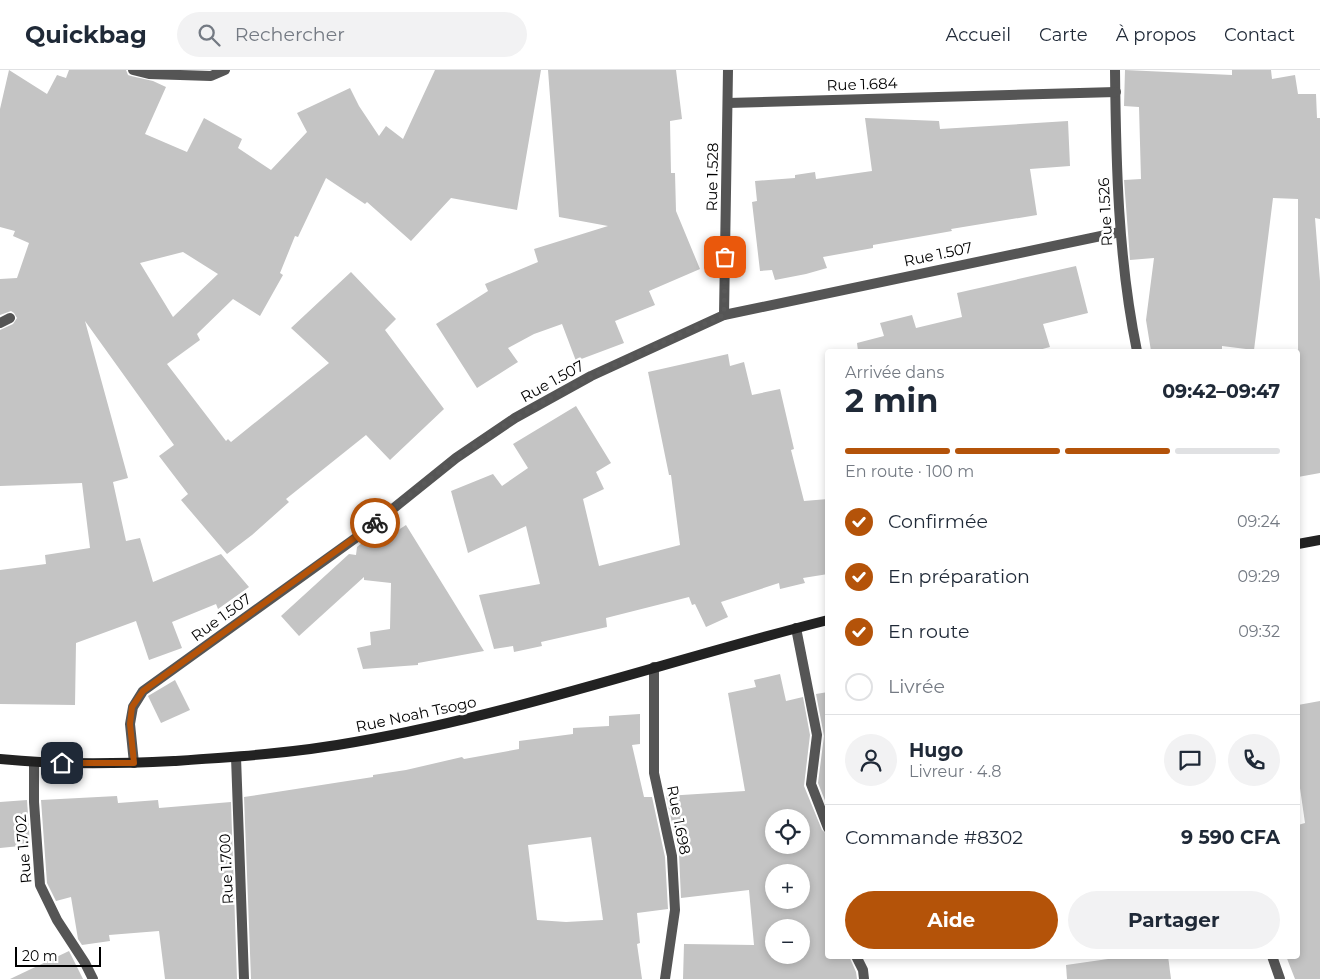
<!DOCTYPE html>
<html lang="fr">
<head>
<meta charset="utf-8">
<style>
	:root { --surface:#fff; --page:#f2f2f3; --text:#1f2937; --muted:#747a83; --line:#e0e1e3; --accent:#b45309 }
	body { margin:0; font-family:Montserrat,sans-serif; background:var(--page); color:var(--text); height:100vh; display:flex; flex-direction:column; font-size:19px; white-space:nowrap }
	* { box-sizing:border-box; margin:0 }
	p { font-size:16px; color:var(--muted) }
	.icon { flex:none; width:28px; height:28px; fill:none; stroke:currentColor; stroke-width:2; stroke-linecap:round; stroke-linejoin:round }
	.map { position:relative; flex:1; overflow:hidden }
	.details { position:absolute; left:825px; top:279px; width:475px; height:610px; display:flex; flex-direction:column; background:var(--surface); border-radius:5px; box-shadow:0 2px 8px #0003 }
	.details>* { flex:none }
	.buttons { position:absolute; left:765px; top:739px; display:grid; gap:10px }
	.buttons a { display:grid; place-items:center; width:45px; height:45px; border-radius:50%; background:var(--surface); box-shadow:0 2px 8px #0003; font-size:25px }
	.scale { position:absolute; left:15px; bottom:12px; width:86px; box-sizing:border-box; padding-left:5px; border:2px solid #000; border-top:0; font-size:14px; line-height:18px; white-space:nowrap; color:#000; -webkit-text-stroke:4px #fff; paint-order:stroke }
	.pin { position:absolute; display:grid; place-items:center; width:42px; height:42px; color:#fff; margin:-21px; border-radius:10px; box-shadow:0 2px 8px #0006 }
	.courier { position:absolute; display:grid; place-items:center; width:50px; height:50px; margin:-25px; border:4px solid #b45309; border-radius:50%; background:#fff; color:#222; box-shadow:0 1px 6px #0007 }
	.headline em { font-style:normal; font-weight:700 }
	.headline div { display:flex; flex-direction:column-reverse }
	.headline { display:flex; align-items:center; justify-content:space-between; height:85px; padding:0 20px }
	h1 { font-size:32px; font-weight:700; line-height:38px }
	.bar { display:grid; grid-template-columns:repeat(4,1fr); gap:8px 5px; align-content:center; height:60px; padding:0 20px }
	.bar i { height:6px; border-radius:4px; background:var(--line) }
	.bar .current { background:var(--accent) }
	.bar p { grid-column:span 4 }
	.line { display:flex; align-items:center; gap:12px; padding:0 20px; border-top:1px solid var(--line) }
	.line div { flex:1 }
	.round { display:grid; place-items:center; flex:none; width:52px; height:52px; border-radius:26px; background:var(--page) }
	ol { padding:0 20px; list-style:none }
	li { display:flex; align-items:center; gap:15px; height:55px }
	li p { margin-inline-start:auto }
	li .icon { padding:5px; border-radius:50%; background:var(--accent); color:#fff; stroke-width:4 }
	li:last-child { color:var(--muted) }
	li i { width:28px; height:28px; border:2px solid var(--line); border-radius:50% }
	.button { display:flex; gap:10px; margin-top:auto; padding:10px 20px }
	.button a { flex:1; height:58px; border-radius:30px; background:var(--accent); color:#fff; font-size:20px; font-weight:700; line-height:58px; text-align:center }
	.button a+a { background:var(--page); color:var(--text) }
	header { display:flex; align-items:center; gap:30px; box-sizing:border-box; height:70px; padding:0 25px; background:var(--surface); border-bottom:1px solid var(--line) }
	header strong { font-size:24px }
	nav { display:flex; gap:28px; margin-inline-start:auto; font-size:18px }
	.search { width:350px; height:45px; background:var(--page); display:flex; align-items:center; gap:12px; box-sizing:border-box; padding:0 18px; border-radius:28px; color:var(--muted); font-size:19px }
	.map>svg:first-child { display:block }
	.building { fill:#c4c4c4; fill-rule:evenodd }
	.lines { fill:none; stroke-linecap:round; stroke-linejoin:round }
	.street { stroke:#555; stroke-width:10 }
	.secondary { stroke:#222; stroke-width:10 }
	.done { stroke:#595959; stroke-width:5; stroke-dasharray:0 9 }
	.route { stroke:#b45309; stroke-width:6 }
	.labels { text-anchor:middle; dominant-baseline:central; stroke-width:5; stroke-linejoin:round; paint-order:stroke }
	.street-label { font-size:15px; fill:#000; stroke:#fff }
</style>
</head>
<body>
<header>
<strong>Quickbag</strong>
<div class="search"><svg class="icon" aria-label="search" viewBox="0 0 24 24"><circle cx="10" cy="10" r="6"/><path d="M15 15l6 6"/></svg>Rechercher</div>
<nav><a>Accueil</a><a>Carte</a><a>À propos</a><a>Contact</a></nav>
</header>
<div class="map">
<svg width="1320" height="909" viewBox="0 0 1320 909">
	<rect width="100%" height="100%" fill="#fff"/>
	<g class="building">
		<path d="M9,0L47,24L57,5L66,8L69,0H126L128,5L131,6L153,11L166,17L145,64L187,82L204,48L242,69L238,78L271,100L307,62L297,43L350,18L359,36L379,66L386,56L403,69L435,0H541L517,140L451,128L411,171L367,132L365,134L326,108L298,167L295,166L280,203L283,205L260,246L233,229L197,264L200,270L167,294L226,371L228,369L231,372L329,293L291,258L351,202L396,249L385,260L444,339L390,390L366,365L286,429L289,432L252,465L227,484L181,430L188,424L159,386L174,375L85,251L128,408L113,412L126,471L140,468L153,512L221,484L249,517L218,539L216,534L172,552L182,578L149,590L136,551L76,573L75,635L0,634V500L46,494L45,485L90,478L82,413L0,416V260L13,254L17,248L14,243L11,241L0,245V209L17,208L29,173L13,166L15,161L0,157V39ZM183,182L218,204L173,247L140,193Z"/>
		<path d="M548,0H676L682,49L670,51L671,103H675L676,141L700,199L649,221L655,235L615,251L624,273L576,291L562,254L534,264L508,278L518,292L477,318L436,254L488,221L485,214L538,192L534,179L608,156L559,147Z"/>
		<path d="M1125,0L1232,5V0H1271L1272,9L1295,5L1298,24H1316L1317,48H1320V149L1315,148L1320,211V403L1298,407V129L1273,128L1254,280L1222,276V281H1151L1146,250L1154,188L1130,190L1129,176L1124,110L1141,109L1139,37L1124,36Z"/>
		<path d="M865,48L939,51L940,59L1068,51L1070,96L1030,99L1037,145L951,159L952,161L873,175V178L823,187L827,198L806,204L775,210L772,200L760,201L752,132L757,131L755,111L795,108V105L815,102L816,109L872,101Z"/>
		<path d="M1076,196L1088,243L1043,254L1050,277L1035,281H858L857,273L884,266L880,253L912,245L916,258L962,247L957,223Z"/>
		<path d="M728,284L730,296L744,292L752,325L780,319L794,379L791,380L804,431L828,429V504L803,508L805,513L780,519L779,513L721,532L728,547L706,557L695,534L692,535L689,527L606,548L607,557L541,572L542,576L514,582L513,576L494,579L479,525L540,514L526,456L468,483L451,421L493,404L502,416L528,398L513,374L576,336L611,393L596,402L604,419L583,429L599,496L680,475L671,405H669L648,302Z"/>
		<path d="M406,455L484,581L418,593V595L363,599L357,578L371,575L370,562L390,559L391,513L364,510V507L299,566L281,546L349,484L356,485L357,477L373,464L389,466Z"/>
		<path d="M780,604L786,631L803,627L810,665L804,716L822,760L828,765V886H849L856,902L857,909H683L684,874L754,875L749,820L681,828L679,785L666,726L745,721L728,623L756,617L754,610ZM774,748H801V775H774ZM774,802H801V830H774ZM774,858H801V885H774Z"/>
		<path d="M175,610L190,640L161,653L148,626Z"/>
		<path d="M828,622V738L818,713L824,666L816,624Z"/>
		<path d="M1320,631V909H1295L1286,886H1298V755L1305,753L1298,704V635Z"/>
		<path d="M640,644V674L632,675L644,727H652L665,787L668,839L637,843L640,873L637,874L642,909H251L244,727L373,707V705L406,700L462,687L464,689L519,679V671L573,664V658L609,656V646ZM591,767L603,850L566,852L537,850L528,775Z"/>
		<path d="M117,726L118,733L158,730L159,738L231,732L237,909H165L159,861L109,865L110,871L82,875L78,869L71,827L56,831L47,813L41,730Z"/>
		<path d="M27,730L30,775L0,778V732Z"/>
		<path d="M69,881L83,909H10Z"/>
		<path d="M1129,886H1168L1171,909H1067L1066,895Z"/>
	</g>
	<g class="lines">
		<g class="street">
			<path d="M133,0L149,4L211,6L225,0"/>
			<path d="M1115,0C1116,94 1118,189 1137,281"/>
			<path d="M728,33L1116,22"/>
			<path d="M724,245L728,0"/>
			<path d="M0,253L10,248"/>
			<path d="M796,558L817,665L811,714L828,758"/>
			<path d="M654,597V703L672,786L675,840L665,909"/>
			<path d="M236,687L244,909"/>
			<path d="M34,692V732L40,815L57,850L85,893L93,909"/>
			<path d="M134,693L130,654L133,637L143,621L364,462L456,388L515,348L591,306L724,245L1120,162"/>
			<path d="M856,886L863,900L864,909"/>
			<path d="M1272,886L1280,909"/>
		</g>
		<g class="secondary">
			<path d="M1298,474L1320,470"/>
			<path d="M0,689C58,695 116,694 174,691C234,687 295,683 355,672C515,644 670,590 828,550"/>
		</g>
	</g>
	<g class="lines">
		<path class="done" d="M375,453C421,416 466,379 516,348C582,308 653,277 724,245L725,187"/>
		<path class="route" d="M62,693H134L130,654L132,637L143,621L375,453"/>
	</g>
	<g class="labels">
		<g class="street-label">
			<text transform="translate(862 14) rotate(-2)">Rue 1.684</text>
			<text transform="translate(712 107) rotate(-89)">Rue 1.528</text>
			<text transform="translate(1105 142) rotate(-93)">Rue 1.526</text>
			<text transform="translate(938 184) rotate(-12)">Rue 1.507</text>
			<text transform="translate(552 311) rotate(-29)">Rue 1.507</text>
			<text transform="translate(221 547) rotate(-36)">Rue 1.507</text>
			<text transform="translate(416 644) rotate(-12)">Rue Noah Tsogo</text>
			<text transform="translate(679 750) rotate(79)">Rue 1.698</text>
			<text transform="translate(23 779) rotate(-95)">Rue 1.702</text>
			<text transform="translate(226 799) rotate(-93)">Rue 1.700</text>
		</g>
	</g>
</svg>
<div class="buttons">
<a><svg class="icon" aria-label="locate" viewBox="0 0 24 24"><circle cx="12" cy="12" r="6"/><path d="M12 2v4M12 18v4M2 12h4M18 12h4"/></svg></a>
<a>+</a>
<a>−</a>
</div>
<div class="scale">20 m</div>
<div class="pin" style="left:725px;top:187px;background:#ea580c"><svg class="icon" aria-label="bag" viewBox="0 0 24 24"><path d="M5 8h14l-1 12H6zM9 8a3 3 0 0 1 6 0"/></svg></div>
<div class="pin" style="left:62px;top:693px;background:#1f2937"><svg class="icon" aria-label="home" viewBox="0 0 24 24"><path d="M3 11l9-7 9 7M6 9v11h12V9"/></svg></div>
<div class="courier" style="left:375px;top:453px"><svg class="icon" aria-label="bike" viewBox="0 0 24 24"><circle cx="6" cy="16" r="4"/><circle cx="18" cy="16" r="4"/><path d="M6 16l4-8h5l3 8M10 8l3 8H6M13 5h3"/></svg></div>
<section class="details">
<div class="headline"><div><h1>2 min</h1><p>Arrivée dans</p></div><em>09:42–09:47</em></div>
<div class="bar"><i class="current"></i><i class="current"></i><i class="current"></i><i></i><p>En route · 100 m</p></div>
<ol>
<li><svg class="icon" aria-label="check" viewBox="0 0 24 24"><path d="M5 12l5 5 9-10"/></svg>Confirmée<p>09:24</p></li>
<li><svg class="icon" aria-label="check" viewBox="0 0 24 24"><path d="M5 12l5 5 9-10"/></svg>En préparation<p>09:29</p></li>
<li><svg class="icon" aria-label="check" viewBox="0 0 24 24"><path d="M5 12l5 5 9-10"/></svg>En route<p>09:32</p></li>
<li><i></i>Livrée</li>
</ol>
<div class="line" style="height:90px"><a class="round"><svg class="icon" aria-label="person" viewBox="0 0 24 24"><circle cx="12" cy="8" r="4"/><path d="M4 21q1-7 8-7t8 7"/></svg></a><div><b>Hugo</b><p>Livreur · 4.8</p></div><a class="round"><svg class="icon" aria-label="chat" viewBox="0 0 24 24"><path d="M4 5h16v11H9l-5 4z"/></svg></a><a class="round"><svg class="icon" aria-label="phone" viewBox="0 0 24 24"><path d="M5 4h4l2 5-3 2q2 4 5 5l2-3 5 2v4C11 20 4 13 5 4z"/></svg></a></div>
<div class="line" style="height:65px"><div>Commande #8302</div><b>9 590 CFA</b></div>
<div class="button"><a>Aide</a><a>Partager</a></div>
</section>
</div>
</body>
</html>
